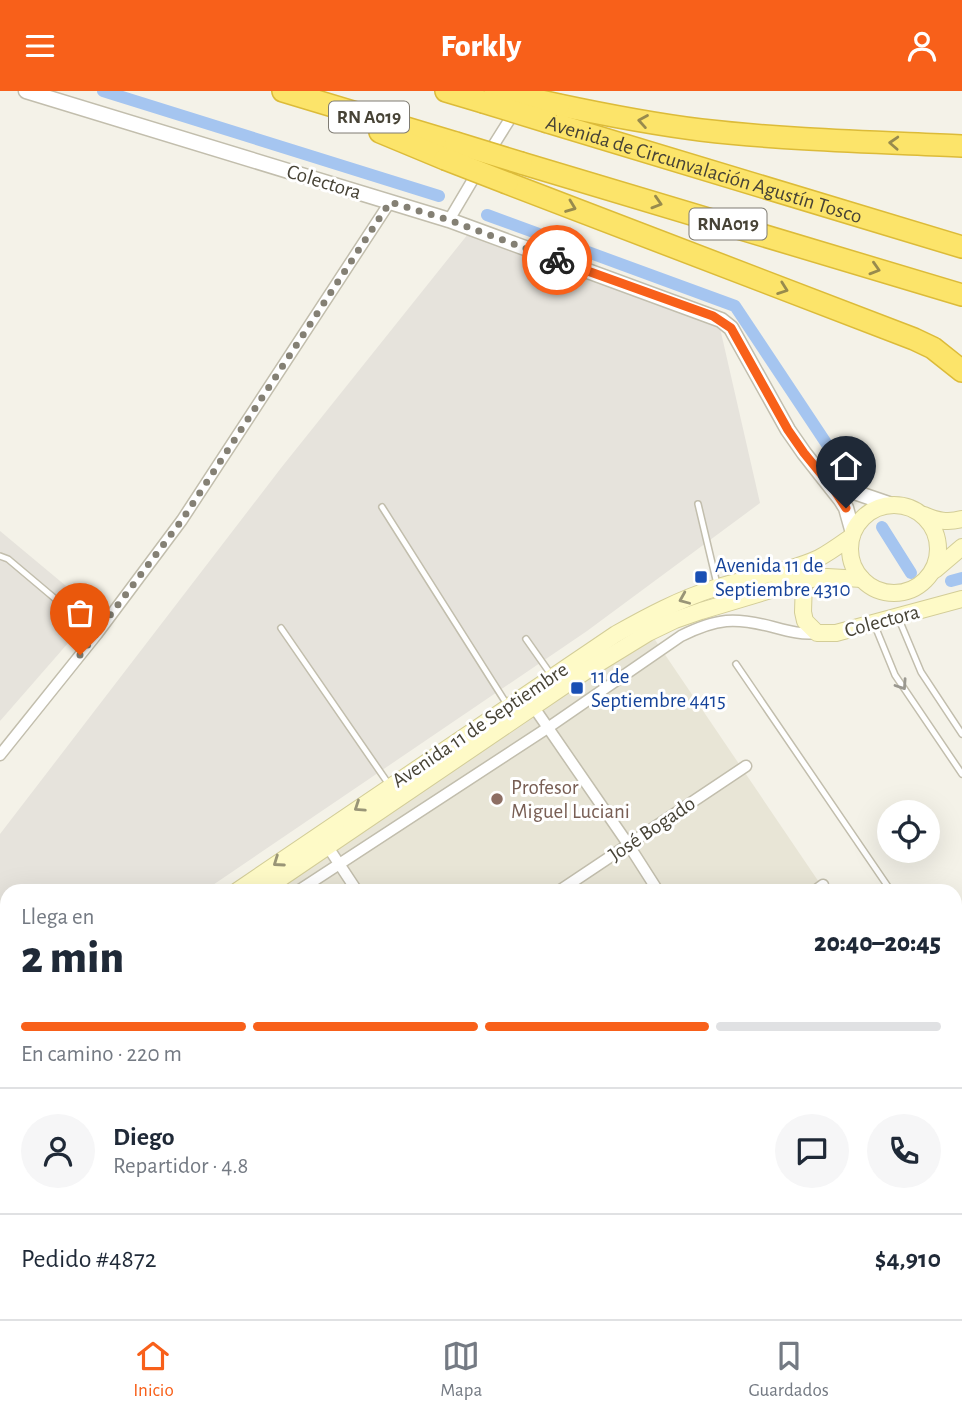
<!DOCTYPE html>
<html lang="es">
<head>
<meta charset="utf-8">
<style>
	:root { --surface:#fff; --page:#f6f6f7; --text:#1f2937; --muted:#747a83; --line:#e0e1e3; --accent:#f8601a }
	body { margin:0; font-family:"Alegreya Sans",sans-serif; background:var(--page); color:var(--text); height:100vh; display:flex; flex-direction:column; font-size:26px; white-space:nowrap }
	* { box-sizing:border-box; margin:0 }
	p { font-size:23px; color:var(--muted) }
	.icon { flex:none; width:38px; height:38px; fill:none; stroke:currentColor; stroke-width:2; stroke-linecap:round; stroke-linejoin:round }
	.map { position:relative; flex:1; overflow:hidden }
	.sheet { position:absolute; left:0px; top:793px; width:962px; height:436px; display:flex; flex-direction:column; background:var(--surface); border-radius:21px 21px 0 0; box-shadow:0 7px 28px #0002 }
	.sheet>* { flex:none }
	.fabs { position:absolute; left:877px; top:709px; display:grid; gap:14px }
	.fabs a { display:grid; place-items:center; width:63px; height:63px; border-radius:50%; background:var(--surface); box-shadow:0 7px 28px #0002; font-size:35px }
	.pin { position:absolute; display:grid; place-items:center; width:60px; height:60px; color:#fff; margin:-72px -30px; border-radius:50% 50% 50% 0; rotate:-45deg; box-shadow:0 0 7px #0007 }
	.pin .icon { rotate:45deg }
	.courier { position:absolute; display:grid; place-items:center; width:70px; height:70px; margin:-35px; border:5px solid #f8601a; border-radius:50%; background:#fff; color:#222; box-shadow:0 2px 9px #0007 }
	.head em { font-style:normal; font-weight:800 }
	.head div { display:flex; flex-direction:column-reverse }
	.head { display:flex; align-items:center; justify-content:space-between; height:119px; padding:0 21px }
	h1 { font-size:46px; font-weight:800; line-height:52px }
	.bar { display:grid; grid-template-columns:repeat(4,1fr); gap:10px 7px; align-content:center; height:84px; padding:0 21px }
	.bar i { height:9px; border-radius:5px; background:var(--line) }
	.bar .selected { background:var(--accent) }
	.bar p { grid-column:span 4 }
	.line { display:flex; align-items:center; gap:18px; padding:0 21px; border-top:2px solid var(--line) }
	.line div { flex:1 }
	.round { display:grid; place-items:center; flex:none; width:74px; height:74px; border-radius:37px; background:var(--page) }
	header { display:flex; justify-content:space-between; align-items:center; height:91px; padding:0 21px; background:var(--accent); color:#fff; font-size:32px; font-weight:800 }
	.menu { display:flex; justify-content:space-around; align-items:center; height:98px; border-top:2px solid var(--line); background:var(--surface); font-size:19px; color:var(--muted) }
	.menu a { display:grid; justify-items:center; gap:4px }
	.menu .selected { color:var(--accent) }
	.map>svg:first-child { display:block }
	.residential { fill:#e8e5d6 }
	.industrial { fill:#e6e3dc }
	.green { fill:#c6e8b1 }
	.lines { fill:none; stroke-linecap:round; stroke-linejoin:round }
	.canal { stroke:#a5c5f0; stroke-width:12 }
	.service-casing { stroke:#c2bead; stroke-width:8 }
	.minor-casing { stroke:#c2bead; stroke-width:13 }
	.tertiary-casing { stroke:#c2bead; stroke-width:17 }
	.secondary-casing { stroke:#d3cd98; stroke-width:18 }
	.motorway-casing { stroke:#dcbb39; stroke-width:24 }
	.service { stroke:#fff; stroke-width:5 }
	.minor { stroke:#fff; stroke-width:10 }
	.tertiary { stroke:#fff; stroke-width:14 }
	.secondary { stroke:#fefac7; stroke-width:16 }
	.motorway { stroke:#fce46a; stroke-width:21 }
	.motorway-bridge-casing { stroke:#dcbb39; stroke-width:24; stroke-linecap:butt }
	.motorway-bridge { stroke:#fce46a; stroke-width:21 }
	.oneway { stroke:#988b4d }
	.oneway2 { stroke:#999577 }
	.oneway3 { stroke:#9a9890 }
	.done { stroke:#848074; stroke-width:7; stroke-dasharray:0 12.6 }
	.route { stroke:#f8601a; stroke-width:9 }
	.transit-dot { fill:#1a4fb4; stroke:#fff; stroke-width:2.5 }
	.education-dot { fill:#8d6e63; stroke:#fff; stroke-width:2.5 }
	.labels { text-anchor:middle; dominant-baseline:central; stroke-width:6; stroke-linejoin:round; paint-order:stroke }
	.shield { fill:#fff; stroke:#7e7b72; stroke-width:2 }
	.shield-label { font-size:19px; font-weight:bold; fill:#474336 }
	.street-label { font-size:21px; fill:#474336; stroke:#fff }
	.transit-label { font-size:21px; fill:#164399; stroke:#fff; text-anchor:start }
	.education-label { font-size:21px; fill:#785e54; stroke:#fff; text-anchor:start }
</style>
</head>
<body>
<header><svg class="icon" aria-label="menu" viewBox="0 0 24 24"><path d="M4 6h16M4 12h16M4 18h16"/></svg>Forkly<svg class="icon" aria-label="person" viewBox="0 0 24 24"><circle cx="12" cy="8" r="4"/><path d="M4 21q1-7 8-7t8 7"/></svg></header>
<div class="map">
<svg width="962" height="1228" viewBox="0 0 962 1228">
	<rect width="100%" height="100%" fill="#f4f2e8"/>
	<g class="residential">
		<path d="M647,537L825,800H253Z"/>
		<path d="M7,964V1184L0,1173V968Z"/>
		<path d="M956,993L962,1003V1228H36L32,1222H956Z"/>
	</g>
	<g class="industrial">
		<path d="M468,143L720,237L760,412L587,540L204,800H7V934L0,938V743L281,377Z"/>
		<path d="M0,440L96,520L0,630Z"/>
	</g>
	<path class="green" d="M711,1222H796L800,1228H701Z"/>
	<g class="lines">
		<g class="canal">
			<path d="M103,0L439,105"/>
			<path d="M487,124L735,215L850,388"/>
			<path d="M882,436L911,482"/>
			<path d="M951,490L962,487"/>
		</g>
		<g class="service-casing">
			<g id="service">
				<path d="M698,413L717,493"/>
				<path d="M382,416L508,615"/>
				<path d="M0,465L8,468L97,543"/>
				<path d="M898,526L921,581L962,643"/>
				<path d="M875,535L895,584L962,683"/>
				<path d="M281,537L390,695"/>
				<path d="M526,548L552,585"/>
				<path d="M736,573L891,800"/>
				<path d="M956,894L962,904"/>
			</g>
		</g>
		<g class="minor-casing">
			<g id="minor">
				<path d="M488,63L515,20"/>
				<path d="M449,129L478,80"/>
				<path d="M533,615L628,753L658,800"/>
				<path d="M0,664L97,543L182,429L390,111"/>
				<path d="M326,753L357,800"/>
				<path d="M298,800L549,636L681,545C717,527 735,526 773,536C788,540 802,544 817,542"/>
				<path d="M559,800L746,675"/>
				<path d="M815,800L823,794"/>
				<path d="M0,1001L7,996"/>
				<path d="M956,1043L962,1039"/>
				<path d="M0,1159L7,1170"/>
				<path d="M956,1219L962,1215"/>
				<path d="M41,1222L45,1228"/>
				<path d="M331,1222L335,1228"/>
				<path d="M639,1222L644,1228"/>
				<path d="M173,1228L182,1222"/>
				<path d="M423,1228L433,1222"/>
				<path d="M676,1228L686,1222"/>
				<path d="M942,1228L952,1222"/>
			</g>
		</g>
		<g class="tertiary-casing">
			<g id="tertiary">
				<path d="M26,0L449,129L721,229L731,237L788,339L804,362L841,409L846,417L853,442"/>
				<path d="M829,387L854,401L892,414"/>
			</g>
		</g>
		<g class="secondary-casing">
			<g id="secondary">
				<circle cx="894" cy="458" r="44"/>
				<path d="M924,424C937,430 948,432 962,428"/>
				<path d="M935,479L962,456"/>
				<path d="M804,489L803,521L805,530L817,542H836L962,508"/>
				<path d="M237,800L616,543C648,525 680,508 715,497C749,486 786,482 819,467C830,461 841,453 851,446"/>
				<path d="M262,800L586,580L648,542L675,529L701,520L804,489L827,486L862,488"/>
				<path d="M0,962L7,957"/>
				<path d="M0,981L7,976"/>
			</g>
		</g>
		<g class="motorway-casing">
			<g id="motorway">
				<path d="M283,0L456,52"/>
				<path d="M446,0L483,11"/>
				<path d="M559,14C606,24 653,33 701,39C787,49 875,51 962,55"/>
				<path id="s1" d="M548,31L962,156"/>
				<path d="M380,41L445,68"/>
				<path d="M521,72L962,204"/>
				<path d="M507,92L914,248L933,257L962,280"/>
			</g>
		</g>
		<use href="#service" class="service"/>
		<use href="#minor" class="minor"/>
		<use href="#tertiary" class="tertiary"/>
		<use href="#secondary" class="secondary"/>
		<use href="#motorway" class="motorway"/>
		<g class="motorway-bridge-casing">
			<g id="motorway-bridge">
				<path d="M495,0L559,14"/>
				<path d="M483,11L548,31"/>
				<path d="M456,52L521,72"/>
				<path d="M445,68L507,92"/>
			</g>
		</g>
		<use href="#motorway-bridge" class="motorway-bridge"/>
	</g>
	<defs><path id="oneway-chevron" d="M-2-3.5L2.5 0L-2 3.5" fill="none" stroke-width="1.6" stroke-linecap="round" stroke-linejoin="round" transform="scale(1.75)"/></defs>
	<g class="oneway">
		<use href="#oneway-chevron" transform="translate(643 30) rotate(-170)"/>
		<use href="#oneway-chevron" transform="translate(894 52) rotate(-177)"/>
		<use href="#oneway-chevron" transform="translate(657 112) rotate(17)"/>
		<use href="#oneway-chevron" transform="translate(571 116) rotate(21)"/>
		<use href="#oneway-chevron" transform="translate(875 178) rotate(17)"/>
		<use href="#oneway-chevron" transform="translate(783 198) rotate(20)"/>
	</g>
	<g class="oneway2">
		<use href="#oneway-chevron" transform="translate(684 508) rotate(157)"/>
		<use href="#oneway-chevron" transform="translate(359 716) rotate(146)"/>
		<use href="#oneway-chevron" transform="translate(278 771) rotate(145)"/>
	</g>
	<use class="oneway3" href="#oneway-chevron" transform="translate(902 594) rotate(56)"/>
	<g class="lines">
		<path class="done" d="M80,564L182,429L390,111L449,129L557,169"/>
		<path class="route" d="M557,169L713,225L731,237L788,339L804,362L835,400L846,417"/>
	</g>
	<g class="transit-dot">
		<rect x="694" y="479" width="14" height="14" rx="3.5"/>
		<rect x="570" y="590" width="14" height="14" rx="3.5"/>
	</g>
	<circle class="education-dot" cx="497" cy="708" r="7"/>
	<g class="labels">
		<g class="shield">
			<rect x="329" y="10.5" width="80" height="31" rx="5"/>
			<rect x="689.5" y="117.5" width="77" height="31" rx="5"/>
		</g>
		<g class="shield-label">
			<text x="369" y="26">RN A019</text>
			<text x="728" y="133">RNA019</text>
		</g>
		<g class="street-label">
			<text stroke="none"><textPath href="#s1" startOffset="163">Avenida de Circunvalación Agustín Tosco</textPath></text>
			<text transform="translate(324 91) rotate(17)">Colectora</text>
			<text transform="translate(882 530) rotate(-15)">Colectora</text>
			<text transform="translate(480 634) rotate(-34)">Avenida 11 de Septiembre</text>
			<text transform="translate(652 738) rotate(-34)">José Bogado</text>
		</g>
		<g class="transit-label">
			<text x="715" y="474">Avenida 11 de<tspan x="715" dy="24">Septiembre 4310</tspan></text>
			<text x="591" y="585">11 de<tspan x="591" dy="24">Septiembre 4415</tspan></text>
		</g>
		<g class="education-label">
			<text x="511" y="696">Profesor<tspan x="511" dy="24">Miguel Luciani</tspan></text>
		</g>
	</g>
</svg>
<div class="fabs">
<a><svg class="icon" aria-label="locate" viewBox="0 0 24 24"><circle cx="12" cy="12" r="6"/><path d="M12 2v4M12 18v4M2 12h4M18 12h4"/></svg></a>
</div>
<div class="pin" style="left:80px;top:564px;background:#ea580c"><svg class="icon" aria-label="bag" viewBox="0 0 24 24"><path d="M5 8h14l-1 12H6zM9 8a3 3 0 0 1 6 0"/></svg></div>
<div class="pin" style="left:846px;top:417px;background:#1f2937"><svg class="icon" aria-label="home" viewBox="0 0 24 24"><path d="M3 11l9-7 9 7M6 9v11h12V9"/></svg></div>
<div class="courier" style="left:557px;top:169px"><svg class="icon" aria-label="bike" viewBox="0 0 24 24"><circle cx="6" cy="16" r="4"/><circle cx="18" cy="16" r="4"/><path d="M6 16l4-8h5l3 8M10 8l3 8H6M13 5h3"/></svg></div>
<section class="sheet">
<div class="head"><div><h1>2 min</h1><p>Llega en</p></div><em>20:40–20:45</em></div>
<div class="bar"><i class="selected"></i><i class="selected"></i><i class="selected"></i><i></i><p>En camino · 220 m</p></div>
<div class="line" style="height:126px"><a class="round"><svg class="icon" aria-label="person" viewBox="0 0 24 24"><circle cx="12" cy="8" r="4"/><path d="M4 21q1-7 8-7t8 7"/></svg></a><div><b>Diego</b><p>Repartidor · 4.8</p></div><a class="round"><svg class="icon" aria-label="chat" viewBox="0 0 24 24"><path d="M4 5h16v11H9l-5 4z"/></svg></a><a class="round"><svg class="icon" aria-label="phone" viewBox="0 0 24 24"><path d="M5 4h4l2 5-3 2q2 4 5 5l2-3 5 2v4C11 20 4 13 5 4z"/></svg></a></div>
<div class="line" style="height:91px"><div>Pedido #4872</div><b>$4,910</b></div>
</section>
</div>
<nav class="menu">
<a class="selected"><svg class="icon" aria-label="home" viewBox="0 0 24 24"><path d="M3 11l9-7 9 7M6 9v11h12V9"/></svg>Inicio</a>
<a><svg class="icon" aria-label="map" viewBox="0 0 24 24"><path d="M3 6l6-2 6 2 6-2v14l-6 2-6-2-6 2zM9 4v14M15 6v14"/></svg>Mapa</a>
<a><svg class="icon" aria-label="saved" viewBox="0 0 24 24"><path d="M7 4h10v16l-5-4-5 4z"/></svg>Guardados</a>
</nav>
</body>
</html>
